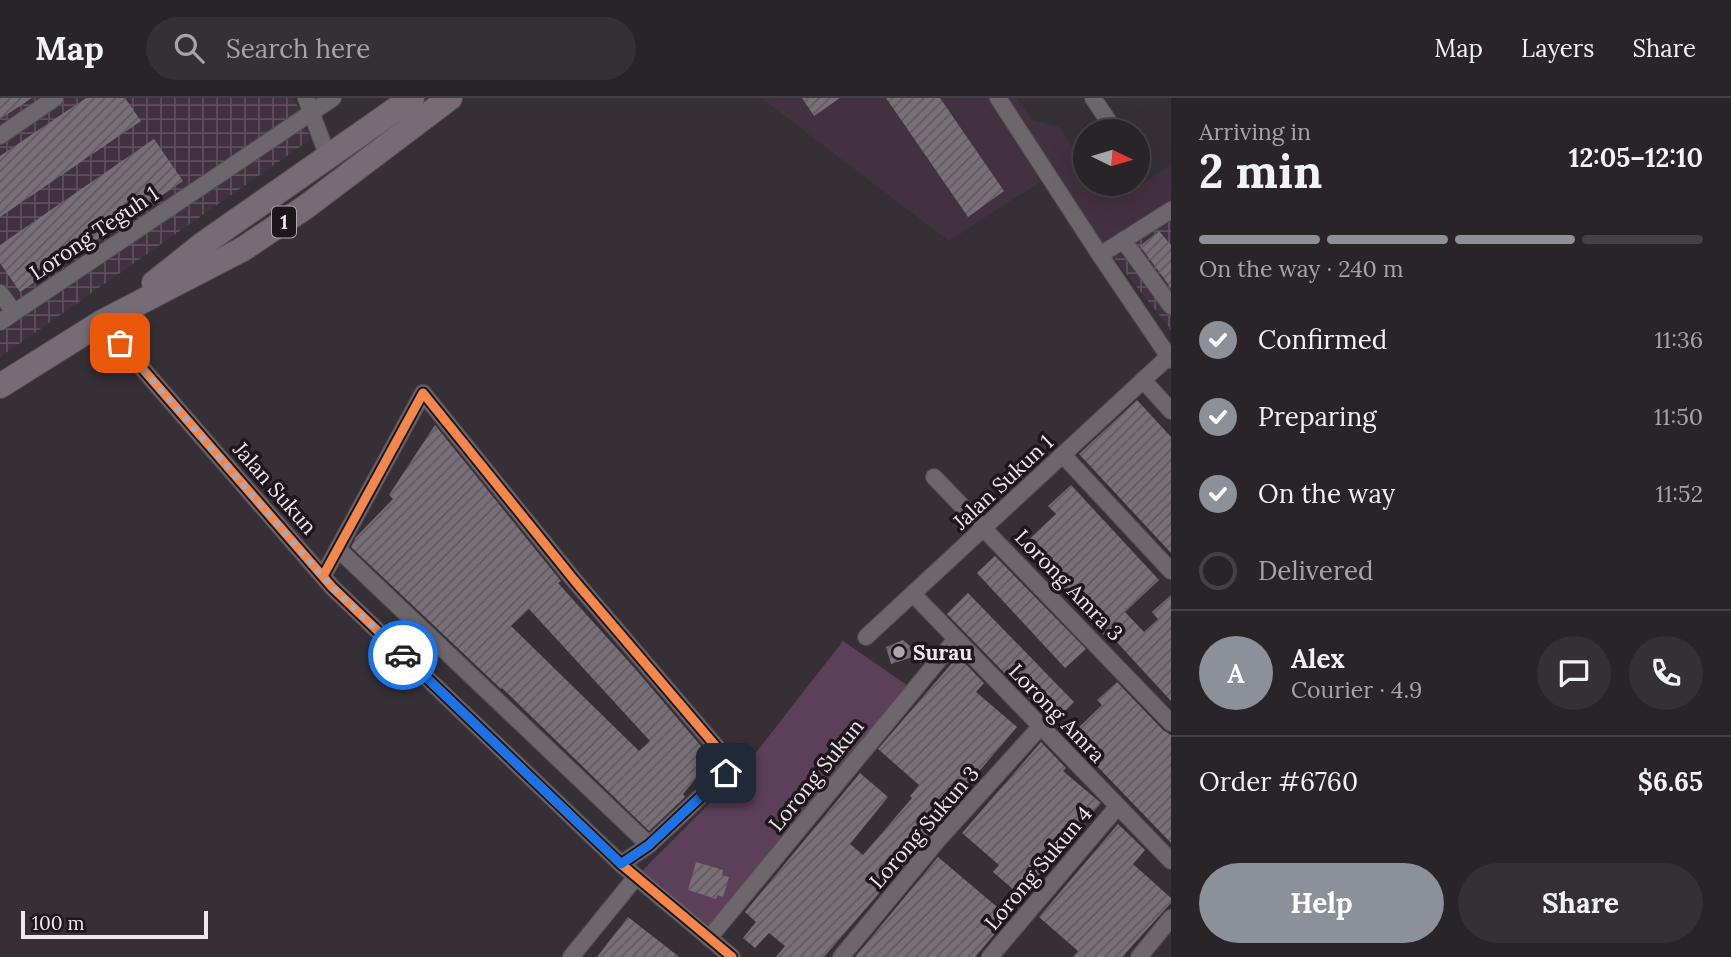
<!DOCTYPE html>
<html lang="en">
<head>
<meta charset="utf-8">
<style>
	:root { --surface:#282428; --page:#343034; --text:#f1f3f6; --muted:#a5a4a8; --line:#444145; --accent:#8c9099 }
	body { margin:0; font-family:Lora,serif; background:var(--page); color:var(--text); height:100vh; display:flex; flex-direction:column; font-size:26px; white-space:nowrap }
	* { box-sizing:border-box; margin:0 }
	p { font-size:23px; color:var(--muted) }
	.icon { flex:none; width:38px; height:38px; fill:none; stroke:currentColor; stroke-width:2; stroke-linecap:round; stroke-linejoin:round }
	.map { position:relative; flex:1; overflow:hidden }
	.details { display:flex; flex-direction:column; background:var(--surface); width:560px }
	.details>* { flex:none }
	.needle { width:46px; rotate:95deg }
	.tools { position:absolute; left:1073px; top:21px; display:grid; gap:14px }
	.tools a { display:grid; place-items:center; width:77px; height:77px; border-radius:50%; background:var(--surface); box-shadow:0 7px 28px #0002,0 0 0 2px var(--line); font-size:35px }
	.scale { position:absolute; left:21px; bottom:18px; width:187px; box-sizing:border-box; padding-left:7px; border:4px solid #f0e6ee; border-top:0; font-size:19px; line-height:24px; white-space:nowrap; color:#f0e6ee; -webkit-text-stroke:5px #1d171c; paint-order:stroke }
	.pin { position:absolute; display:grid; place-items:center; width:60px; height:60px; color:#fff; margin:-30px; border-radius:14px; box-shadow:0 4px 10px #0006 }
	.courier { position:absolute; display:grid; place-items:center; width:70px; height:70px; margin:-35px; border:5px solid #1a73e8; border-radius:50%; background:#fff; color:#222; box-shadow:0 2px 9px #0007 }
	.overview em { font-style:normal; font-weight:700 }
	.overview div { display:flex; flex-direction:column-reverse }
	.overview { display:flex; align-items:center; justify-content:space-between; height:119px; padding:0 28px }
	h1 { font-size:46px; font-weight:700; line-height:52px }
	.bar { display:grid; grid-template-columns:repeat(4,1fr); gap:10px 7px; align-content:center; height:84px; padding:0 28px }
	.bar i { height:9px; border-radius:5px; background:var(--line) }
	.bar .active { background:var(--accent) }
	.bar p { grid-column:span 4 }
	.line { display:flex; align-items:center; gap:18px; padding:0 28px; border-top:2px solid var(--line) }
	.line div { flex:1 }
	.round { display:grid; place-items:center; flex:none; width:74px; height:74px; border-radius:37px; background:var(--page) }
	ol { padding:0 28px; list-style:none }
	li { display:flex; align-items:center; gap:21px; height:77px }
	li p { margin-inline-start:auto }
	li .icon { padding:7px; border-radius:50%; background:var(--accent); color:#fff; stroke-width:4 }
	li:last-child { color:var(--muted) }
	li i { width:38px; height:38px; border:4px solid var(--line); border-radius:50% }
	.button { display:flex; gap:14px; margin-top:auto; padding:14px 28px }
	.button a { flex:1; height:80px; border-radius:42px; background:var(--accent); color:#fff; font-size:28px; font-weight:700; line-height:80px; text-align:center }
	.button a+a { background:var(--page); color:var(--text) }
	header { display:flex; align-items:center; gap:42px; box-sizing:border-box; height:98px; padding:0 35px; background:var(--surface); border-bottom:2px solid var(--line) }
	header strong { font-size:33px }
	nav { display:flex; gap:38px; margin-inline-start:auto; font-size:24px }
	.search { width:490px; height:63px; background:var(--page); display:flex; align-items:center; gap:18px; box-sizing:border-box; padding:0 24px; border-radius:38px; color:var(--muted); font-size:26px }
	main { display:flex; flex:1; min-height:0 }
	.map>svg:first-child { display:block }
	.built { fill:#423140 }
	.industrial { fill:url(#industrial-grid) }
	.green { fill:#5c4059 }
	.building { fill:url(#building-hatch); fill-rule:evenodd }
	.lines { fill:none; stroke-linecap:round; stroke-linejoin:round }
	.minor-casing { stroke:#544e54; stroke-width:18 }
	.highway-casing { stroke:#544e54; stroke-width:26 }
	.minor { stroke:#6d676d; stroke-width:16 }
	.highway { stroke:#776c76; stroke-width:24 }
	.cycleway-casing { stroke:#1d171c; stroke-width:13 }
	.cycleway { stroke:#f5874c; stroke-width:9 }
	.done { stroke:#afa6ae; stroke-width:7; stroke-dasharray:0 12.6 }
	.route { stroke:#1a73e8; stroke-width:9 }
	.poi-dot { fill:#afa6ae; stroke:#1d171c; stroke-width:2.5 }
	.labels { text-anchor:middle; dominant-baseline:central; stroke-width:7; stroke-linejoin:round; paint-order:stroke }
	.shield { fill:#1d171c; stroke:#b1a8af; stroke-width:2 }
	.shield-label { font-size:19px; font-weight:bold; fill:#f0e6ee }
	.street-label { font-size:21px; fill:#f0e6ee; stroke:#1d171c }
	.poi-label { font-size:21px; font-weight:bold; fill:#f0e6ee; stroke:#1d171c; text-anchor:start }
</style>
</head>
<body>
<header>
<strong>Map</strong>
<div class="search"><svg class="icon" aria-label="search" viewBox="0 0 24 24"><circle cx="10" cy="10" r="6"/><path d="M15 15l6 6"/></svg>Search here</div>
<nav><a>Map</a><a>Layers</a><a>Share</a></nav>
</header>
<main>
<div class="map">
<svg width="1171" height="859" viewBox="0 0 1171 859">
	<defs>
		<pattern id="industrial-grid" width="8" height="8" patternUnits="userSpaceOnUse" patternTransform="scale(1.75)"><rect width="8" height="8" fill="#423140"/><path d="M0 4h8M4 0v8" fill="none" stroke="#5e4f5c"/></pattern>
		<pattern id="building-hatch" width="6" height="6" patternUnits="userSpaceOnUse" patternTransform="scale(1.75)"><rect width="6" height="6" fill="#796f78"/><path d="M-1 1l2-2M0 6l6-6M5 7l2-2" fill="none" stroke="#605a60"/></pattern>
	</defs>
	<rect width="100%" height="100%" fill="#363036"/>
	<path class="built" d="M761,0H1017L1032,22L1059,29L1085,67V86H1098L1107,99H1125L1171,66V102L1103,146L1052,76L949,143Z"/>
	<g class="industrial">
		<path d="M0,0H294L311,41L0,259Z"/>
		<path d="M1171,102V232L1103,146Z"/>
	</g>
	<path class="green" d="M843,543L914,592L709,840L636,779L741,674Z"/>
	<g class="building">
		<path d="M0,0H32L0,21Z"/>
		<path d="M86,0H125L141,23L0,119V58Z"/>
		<path d="M802,0H840L814,18Z"/>
		<path d="M886,0H940L1004,93L968,119Z"/>
		<path d="M154,41L183,83L20,194L0,165V147Z"/>
		<path d="M1159,133L1171,147V190L1140,148Z"/>
		<path d="M1137,302L1171,339V455L1079,356Z"/>
		<path d="M435,327L561,483L558,485L638,574L712,661L683,696L685,699L649,733L502,590L501,591L351,449L356,439L393,401L389,397ZM529,511L650,643L639,653L511,528Z"/>
		<path d="M1071,387L1159,482L1125,514L1144,534L1158,521L1152,514L1171,497V603L1113,540L1110,543L1022,448L1056,416L1048,408Z"/>
		<path d="M995,458L1086,551L1065,570L977,475Z"/>
		<path d="M968,495L1074,604L1053,625L947,516Z"/>
		<path d="M903,542L910,548L913,559L891,566L886,549Z"/>
		<path d="M958,558L984,585L976,594L1017,629L929,732L931,734L925,742L824,859H776L785,848L769,835L755,850L743,840L756,824L745,814L860,675L888,699L850,746L863,757L912,700L910,698L919,687L878,651Z"/>
		<path d="M1117,584L1163,632L1171,637V745L1069,639L1102,607L1097,602Z"/>
		<path d="M1041,644L1066,670L1063,673L1101,705L1021,798L993,774L999,767L962,735Z"/>
		<path d="M1118,726L1145,752L1133,766L1171,800V805L1122,859H1073L1078,853L1039,819Z"/>
		<path d="M938,759L1009,819L975,859H855Z"/>
		<path d="M696,764L723,772L722,777L729,779L723,799L717,797L716,801L688,792Z"/>
		<path d="M628,819L664,847L679,859H597Z"/>
	</g>
	<g class="lines">
		<g class="minor-casing">
			<g id="minor">
				<path d="M306,0L328,59"/>
				<path d="M998,0L1100,157L1171,262"/>
				<path d="M1093,0L1115,33"/>
				<path d="M0,38L55,0"/>
				<path d="M1123,142L1171,208"/>
				<path d="M1100,157L1171,112"/>
				<path d="M0,195L14,214"/>
				<path d="M0,224L333,0"/>
				<path d="M102,224L332,489L621,766L732,859"/>
				<path d="M1143,282L1171,313"/>
				<path d="M1063,357L1171,473"/>
				<path d="M934,379L1171,625"/>
				<path d="M338,451L649,747"/>
				<path d="M323,478L423,295L574,482L725,659L727,666L726,675L649,747L621,766"/>
				<path d="M913,496L1171,763"/>
				<path d="M866,539L1168,259"/>
				<path d="M709,840L956,541"/>
				<path d="M571,859L636,779"/>
				<path d="M841,859L938,742L1041,628"/>
				<path d="M990,859L1118,708"/>
				<path d="M1139,859L1171,820"/>
			</g>
		</g>
		<g class="highway-casing">
			<g id="highway">
				<path d="M154,185L203,146L412,0"/>
				<path d="M0,288L102,224L243,151L307,108L450,0"/>
			</g>
		</g>
		<use href="#minor" class="minor"/>
		<use href="#highway" class="highway"/>
		<g class="cycleway-casing">
			<g id="cycleway">
				<path d="M102,224L332,489L621,766L732,859"/>
				<path d="M323,478L423,295L574,482L725,659L727,666L726,675L649,747L621,766"/>
			</g>
		</g>
		<use href="#cycleway" class="cycleway"/>
	</g>
	<g class="lines">
		<path class="done" d="M120,245L332,489L403,557"/>
		<path class="route" d="M403,557L621,766L649,747L726,675"/>
	</g>
	<circle class="poi-dot" cx="899" cy="554" r="7"/>
	<g class="labels">
		<rect class="shield" x="272" y="108.5" width="24" height="31" rx="5"/>
		<g class="shield-label">
			<text x="284" y="124">1</text>
		</g>
		<g class="street-label">
			<text transform="translate(94 135) rotate(-34)">Lorong Teguh 1</text>
			<text transform="translate(1003 384) rotate(-43)">Jalan Sukun 1</text>
			<text transform="translate(275 390) rotate(49)">Jalan Sukun</text>
			<text transform="translate(1069 487) rotate(46)">Lorong Amra 3</text>
			<text transform="translate(1057 615) rotate(46)">Lorong Amra</text>
			<text transform="translate(816 677) rotate(-51)">Lorong Sukun</text>
			<text transform="translate(924 729) rotate(-49)">Lorong Sukun 3</text>
			<text transform="translate(1038 770) rotate(-50)">Lorong Sukun 4</text>
		</g>
		<g class="poi-label">
			<text x="913" y="554">Surau</text>
		</g>
	</g>
</svg>
<div class="tools">
<a><svg class="needle" viewBox="-14 -14 28 28"><path d="M0-13l5 13h-10z" fill="#e53935"/><path d="M0 13l5-13h-10z" fill="#a5a4a8"/></svg></a>
</div>
<div class="scale">100 m</div>
<div class="pin" style="left:120px;top:245px;background:#ea580c"><svg class="icon" aria-label="bag" viewBox="0 0 24 24"><path d="M5 8h14l-1 12H6zM9 8a3 3 0 0 1 6 0"/></svg></div>
<div class="pin" style="left:726px;top:675px;background:#1f2937"><svg class="icon" aria-label="home" viewBox="0 0 24 24"><path d="M3 11l9-7 9 7M6 9v11h12V9"/></svg></div>
<div class="courier" style="left:403px;top:557px"><svg class="icon" aria-label="car" viewBox="0 0 24 24"><path d="M5 17H2v-5l4-1 3-4h7l3 4 3 1v5h-3M9 17h6M6 11h13"/><circle cx="7" cy="17" r="2"/><circle cx="17" cy="17" r="2"/></svg></div>
</div>
<section class="details">
<div class="overview"><div><h1>2 min</h1><p>Arriving in</p></div><em>12:05–12:10</em></div>
<div class="bar"><i class="active"></i><i class="active"></i><i class="active"></i><i></i><p>On the way · 240 m</p></div>
<ol>
<li><svg class="icon" aria-label="check" viewBox="0 0 24 24"><path d="M5 12l5 5 9-10"/></svg>Confirmed<p>11:36</p></li>
<li><svg class="icon" aria-label="check" viewBox="0 0 24 24"><path d="M5 12l5 5 9-10"/></svg>Preparing<p>11:50</p></li>
<li><svg class="icon" aria-label="check" viewBox="0 0 24 24"><path d="M5 12l5 5 9-10"/></svg>On the way<p>11:52</p></li>
<li><i></i>Delivered</li>
</ol>
<div class="line" style="height:126px"><b class="round" style="background:var(--accent);color:#fff">A</b><div><b>Alex</b><p>Courier · 4.9</p></div><a class="round"><svg class="icon" aria-label="chat" viewBox="0 0 24 24"><path d="M4 5h16v11H9l-5 4z"/></svg></a><a class="round"><svg class="icon" aria-label="phone" viewBox="0 0 24 24"><path d="M5 4h4l2 5-3 2q2 4 5 5l2-3 5 2v4C11 20 4 13 5 4z"/></svg></a></div>
<div class="line" style="height:91px"><div>Order #6760</div><b>$6.65</b></div>
<div class="button"><a>Help</a><a>Share</a></div>
</section>
</main>
</body>
</html>
